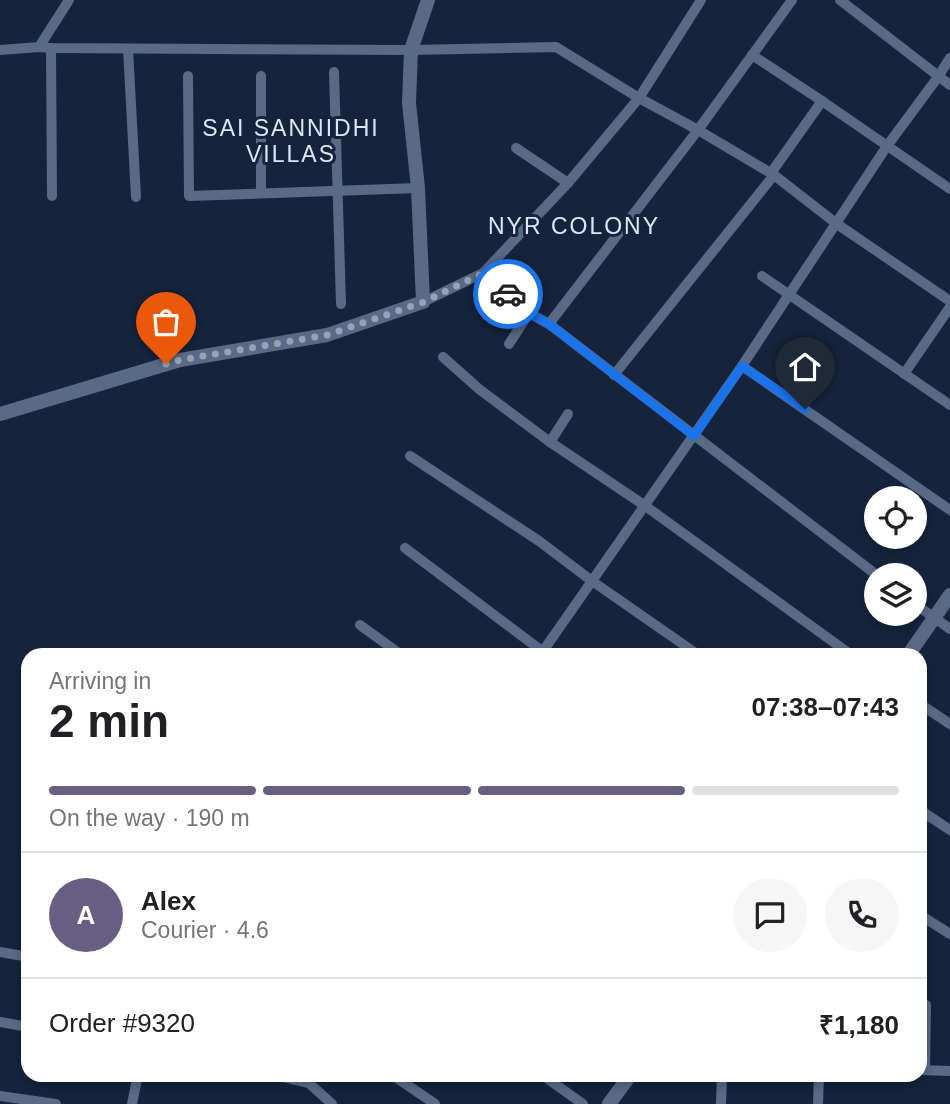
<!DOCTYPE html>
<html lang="en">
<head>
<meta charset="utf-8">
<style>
	:root { --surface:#fff; --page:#f6f6f6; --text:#202124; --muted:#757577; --line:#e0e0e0; --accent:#685e81 }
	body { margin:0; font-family:Arial,sans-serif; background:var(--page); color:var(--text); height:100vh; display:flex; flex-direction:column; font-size:26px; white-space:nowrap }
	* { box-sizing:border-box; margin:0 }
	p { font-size:23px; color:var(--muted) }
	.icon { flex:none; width:38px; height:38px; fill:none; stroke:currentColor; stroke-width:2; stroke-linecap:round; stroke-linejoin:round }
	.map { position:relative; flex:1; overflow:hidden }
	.drawer { position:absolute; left:21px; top:648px; width:906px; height:434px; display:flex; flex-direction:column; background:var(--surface); border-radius:21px; box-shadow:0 4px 10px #0003 }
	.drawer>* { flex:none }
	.fabs { position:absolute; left:864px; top:486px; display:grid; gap:14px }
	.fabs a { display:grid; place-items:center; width:63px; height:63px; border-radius:50%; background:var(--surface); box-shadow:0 4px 10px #0003; font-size:35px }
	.pin { position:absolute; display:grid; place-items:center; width:60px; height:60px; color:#fff; margin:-72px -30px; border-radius:50% 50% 50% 0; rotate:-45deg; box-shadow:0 0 7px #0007 }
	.pin .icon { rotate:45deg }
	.courier { position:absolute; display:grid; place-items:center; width:70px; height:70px; margin:-35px; border:5px solid #1a73e8; border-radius:50%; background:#fff; color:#222; box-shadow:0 2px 9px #0007 }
	.head em { font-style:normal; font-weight:700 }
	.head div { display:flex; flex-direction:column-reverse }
	.head { display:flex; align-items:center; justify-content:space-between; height:119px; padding:0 28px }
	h1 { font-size:46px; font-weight:700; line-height:52px }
	.bar { display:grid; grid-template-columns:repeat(4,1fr); gap:10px 7px; align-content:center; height:84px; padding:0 28px }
	.bar i { height:9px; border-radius:5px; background:var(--line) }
	.bar .on { background:var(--accent) }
	.bar p { grid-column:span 4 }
	.line { display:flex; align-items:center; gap:18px; padding:0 28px; border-top:2px solid var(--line) }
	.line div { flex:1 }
	.round { display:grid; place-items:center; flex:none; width:74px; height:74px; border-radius:37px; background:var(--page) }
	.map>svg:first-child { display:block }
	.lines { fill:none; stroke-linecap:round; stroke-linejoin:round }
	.minor { stroke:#596a86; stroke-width:10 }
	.tertiary { stroke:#596a86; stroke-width:14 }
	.done { stroke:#96a3b6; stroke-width:7; stroke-dasharray:0 12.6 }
	.route { stroke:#1a73e8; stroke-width:9 }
	.labels { text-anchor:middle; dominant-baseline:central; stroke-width:6; stroke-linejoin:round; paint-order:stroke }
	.neighbourhood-label { font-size:23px; letter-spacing:2px; fill:#dce7f7; stroke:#15243c }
</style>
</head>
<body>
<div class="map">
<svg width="950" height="1104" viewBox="0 0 950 1104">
	<rect width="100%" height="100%" fill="#15243c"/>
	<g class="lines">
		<g class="minor">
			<path d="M840,0L950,85"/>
			<path d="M39,47L69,0"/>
			<path d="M51,48L52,196"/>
			<path d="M128,49L136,197"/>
			<path d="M0,50L39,47L51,48L411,50L556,47L639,98L698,130L774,175L837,224L950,301"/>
			<path d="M752,55L822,101L771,173"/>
			<path d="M334,72L341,304"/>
			<path d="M188,76L189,196L418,188"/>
			<path d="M261,76V193"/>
			<path d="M822,101L950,189"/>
			<path d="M516,148L568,183"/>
			<path d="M483,273L568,183L639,98L701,0"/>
			<path d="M762,276L950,405"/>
			<path d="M423,302L483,273L529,313L549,324L878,576"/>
			<path d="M549,324L698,130L792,0"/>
			<path d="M509,344L529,313"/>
			<path d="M443,357L479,389L550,442L644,505L850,654"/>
			<path d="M742,366L950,510"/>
			<path d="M904,374L950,307"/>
			<path d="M614,375L774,175"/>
			<path d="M550,442L568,414"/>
			<path d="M410,456L539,541L592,581L697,654"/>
			<path d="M405,548L546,654"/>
			<path d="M915,604L950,629"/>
			<path d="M360,625L400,654"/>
			<path d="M541,654L742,366L887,146L938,77L950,58"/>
			<path d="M920,704L950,724"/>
			<path d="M920,810L950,830"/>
			<path d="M920,915L950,934"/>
			<path d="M0,952L28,957"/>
			<path d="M0,1022L28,1027"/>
			<path d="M920,1070L950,1071"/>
			<path d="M925,1070L926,1005"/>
			<path d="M270,1074L308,1083"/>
			<path d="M299,1074L332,1104"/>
			<path d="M391,1074L435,1104"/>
			<path d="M541,1074L583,1104"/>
			<path d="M0,1096L56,1104"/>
			<path d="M132,1104L138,1074"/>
			<path d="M721,1104L722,1074"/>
			<path d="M818,1104L819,1074"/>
		</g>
		<g class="tertiary">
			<path d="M0,414L180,360L327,335L423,302L418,188L409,103L411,50L428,0"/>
			<path d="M909,654L950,595"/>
			<path d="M609,1104L631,1074"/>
		</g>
	</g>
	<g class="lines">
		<path class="done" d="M166,364L180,360L327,335L424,302L483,273L508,294"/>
		<path class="route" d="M508,294L529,313L549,324L694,436L742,366L805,409"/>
	</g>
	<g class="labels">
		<g class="neighbourhood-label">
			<text x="291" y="128">SAI SANNIDHI<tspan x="291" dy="26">VILLAS</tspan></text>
			<text x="574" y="226">NYR COLONY</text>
		</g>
	</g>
</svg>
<div class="fabs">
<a><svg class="icon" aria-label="locate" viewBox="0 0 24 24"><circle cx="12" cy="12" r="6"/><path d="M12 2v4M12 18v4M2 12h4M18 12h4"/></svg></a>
<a><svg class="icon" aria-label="layers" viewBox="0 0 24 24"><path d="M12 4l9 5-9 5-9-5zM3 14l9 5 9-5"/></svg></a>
</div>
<div class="pin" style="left:166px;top:364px;background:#ea580c"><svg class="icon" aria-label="bag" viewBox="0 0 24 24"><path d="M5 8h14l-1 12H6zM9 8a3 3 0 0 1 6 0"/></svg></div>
<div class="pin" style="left:805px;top:409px;background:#1f2937"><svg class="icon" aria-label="home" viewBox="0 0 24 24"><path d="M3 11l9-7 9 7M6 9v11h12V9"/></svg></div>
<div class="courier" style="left:508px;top:294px"><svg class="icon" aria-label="car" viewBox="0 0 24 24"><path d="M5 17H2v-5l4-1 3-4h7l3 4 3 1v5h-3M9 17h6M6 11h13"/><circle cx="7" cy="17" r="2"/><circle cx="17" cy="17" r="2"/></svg></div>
<section class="drawer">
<div class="head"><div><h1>2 min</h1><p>Arriving in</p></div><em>07:38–07:43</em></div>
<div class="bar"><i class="on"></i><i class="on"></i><i class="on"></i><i></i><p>On the way · 190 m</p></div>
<div class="line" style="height:126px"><b class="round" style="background:var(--accent);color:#fff">A</b><div><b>Alex</b><p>Courier · 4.6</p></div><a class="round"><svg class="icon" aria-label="chat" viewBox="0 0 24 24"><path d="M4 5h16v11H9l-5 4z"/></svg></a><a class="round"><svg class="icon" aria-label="phone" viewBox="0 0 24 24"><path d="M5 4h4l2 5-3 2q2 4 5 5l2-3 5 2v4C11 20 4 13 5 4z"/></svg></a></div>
<div class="line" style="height:91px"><div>Order #9320</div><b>₹1,180</b></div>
</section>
</div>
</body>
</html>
